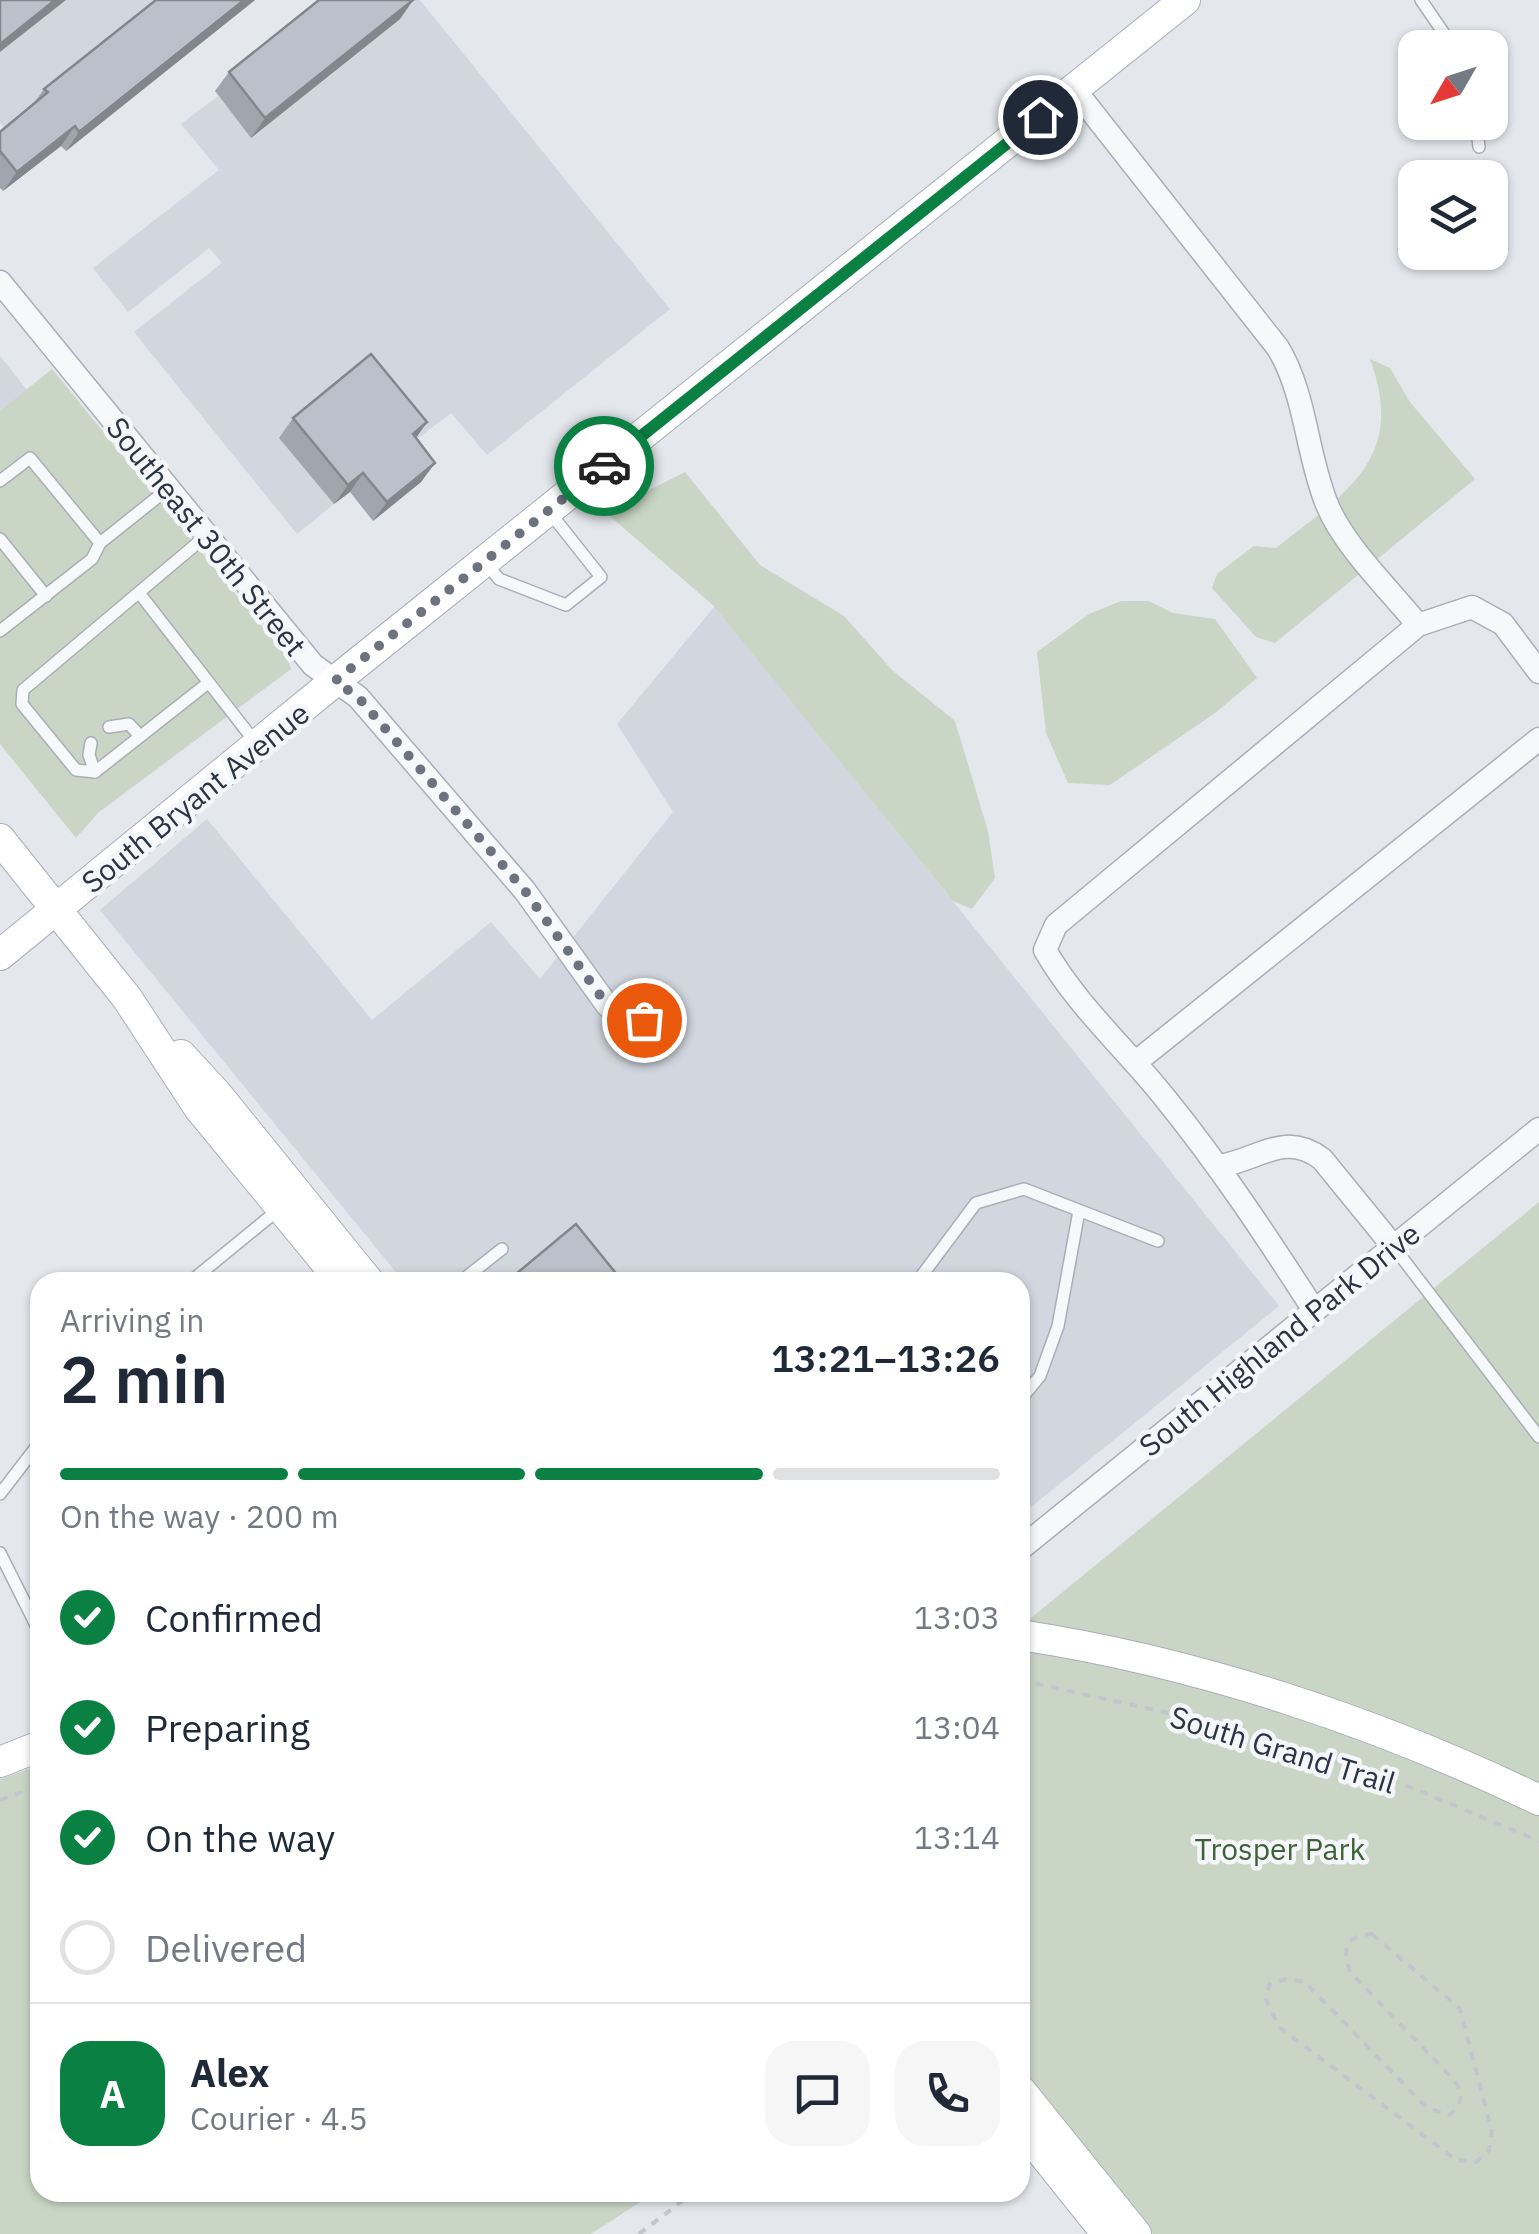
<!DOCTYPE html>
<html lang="en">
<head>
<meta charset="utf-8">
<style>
	:root { --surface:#fff; --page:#f6f6f7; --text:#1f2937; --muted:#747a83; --line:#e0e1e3; --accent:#0b8043 }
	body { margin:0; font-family:"IBM Plex Sans",sans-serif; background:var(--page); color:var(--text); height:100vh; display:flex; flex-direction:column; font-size:38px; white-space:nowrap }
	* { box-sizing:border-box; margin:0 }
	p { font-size:32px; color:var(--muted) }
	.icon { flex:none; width:55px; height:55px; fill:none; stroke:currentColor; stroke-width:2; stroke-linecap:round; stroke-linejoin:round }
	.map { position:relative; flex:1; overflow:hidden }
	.side { position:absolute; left:30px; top:1272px; width:1000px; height:930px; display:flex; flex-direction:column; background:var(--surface); border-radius:30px; box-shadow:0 2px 8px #0004 }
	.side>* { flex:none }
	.needle { width:65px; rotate:231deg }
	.buttons { position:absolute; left:1398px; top:30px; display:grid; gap:20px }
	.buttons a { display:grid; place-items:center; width:110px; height:110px; border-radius:20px; background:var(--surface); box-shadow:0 2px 8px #0004; font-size:50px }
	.pin { position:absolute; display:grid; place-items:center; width:85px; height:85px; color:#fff; margin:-42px; border:5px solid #fff; border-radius:50%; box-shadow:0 2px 10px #0007 }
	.courier { position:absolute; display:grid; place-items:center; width:100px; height:100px; margin:-50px; border:8px solid #0b8043; border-radius:50%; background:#fff; color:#222; box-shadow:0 2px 12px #0007 }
	.summary em { font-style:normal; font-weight:600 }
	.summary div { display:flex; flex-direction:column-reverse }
	.summary { display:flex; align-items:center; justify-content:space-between; height:170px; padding:0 30px }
	h1 { font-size:65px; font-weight:600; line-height:75px }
	.bar { display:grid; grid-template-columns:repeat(4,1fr); gap:15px 10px; align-content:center; height:120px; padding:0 30px }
	.bar i { height:12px; border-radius:8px; background:var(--line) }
	.bar .on { background:var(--accent) }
	.bar p { grid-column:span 4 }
	.line { display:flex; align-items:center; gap:25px; padding:0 30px; border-top:2px solid var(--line) }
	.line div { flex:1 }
	.round { display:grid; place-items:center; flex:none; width:105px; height:105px; border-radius:30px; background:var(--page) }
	ol { padding:0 30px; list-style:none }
	li { display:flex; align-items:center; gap:30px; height:110px }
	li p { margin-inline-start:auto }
	li .icon { padding:10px; border-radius:50%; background:var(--accent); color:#fff; stroke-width:4 }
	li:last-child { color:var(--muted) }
	li i { width:55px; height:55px; border:5px solid var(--line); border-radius:50% }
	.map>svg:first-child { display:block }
	.built { fill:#d2d6de }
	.green { fill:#c9d6c5 }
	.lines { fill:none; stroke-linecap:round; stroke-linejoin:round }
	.lane-casing { stroke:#a9aeb7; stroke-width:14 }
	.street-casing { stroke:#a9aeb7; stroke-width:25 }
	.secondary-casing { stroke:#a9aeb7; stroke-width:32 }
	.path { stroke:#c2c5cb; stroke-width:4; stroke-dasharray:8 8; stroke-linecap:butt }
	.lane { stroke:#f7f8fa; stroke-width:11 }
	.street { stroke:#f7f8fa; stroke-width:22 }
	.secondary { stroke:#fff; stroke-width:30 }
	.wall { fill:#a1a5ae }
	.shaded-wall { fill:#83868d }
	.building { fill:#bbc0ca; stroke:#83868d; stroke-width:2.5 }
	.done { stroke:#6c737f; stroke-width:10; stroke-dasharray:0 18 }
	.route { stroke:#0b8043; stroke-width:12 }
	.labels { text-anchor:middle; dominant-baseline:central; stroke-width:9; stroke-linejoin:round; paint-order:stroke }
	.street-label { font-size:30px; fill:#2b3445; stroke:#f4f6f9 }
	.park-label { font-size:30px; fill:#3f6138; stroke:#f4f6f9 }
</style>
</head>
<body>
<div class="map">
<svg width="1539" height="2234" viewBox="0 0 1539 2234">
	<rect width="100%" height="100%" fill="#e4e7ec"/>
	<g class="built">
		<path d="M66,0H167L8,133L0,123V52Z"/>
		<path d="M385,0H420L670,309L487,455L451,413L413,442L279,437L334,504L297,534L134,332L222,263L209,248L128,312L93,268L219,170L181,124L218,96L252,137L399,19Z"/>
		<path d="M0,356L27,390L0,411Z"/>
		<path d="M715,606L1279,1306L1020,1516V1282H404L100,910L207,819L372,1020L491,922L540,979L673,812L617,724Z"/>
	</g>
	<g class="green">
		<path d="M1370,359L1390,368L1410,402L1475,479L1275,643L1256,637L1212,588L1217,574L1254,546L1276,548C1346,492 1407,459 1370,359Z"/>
		<path d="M52,369L286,656L291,669L98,813L76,838L0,744V411Z"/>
		<path d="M685,472L760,565L844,616L892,670L955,721L988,831L995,878L972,909L953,901L714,606L605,512Z"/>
		<path d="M1121,601H1149L1173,613L1215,619L1257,678L1215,713L1110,785L1068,783L1046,733L1037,652L1089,614Z"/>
		<path d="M1539,1202V2234H1153L1020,2069V1627Z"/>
		<path d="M40,1765V2192L654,2193L591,2234H0V1779Z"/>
	</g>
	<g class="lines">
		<g class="lane-casing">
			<g id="lane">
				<path d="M1421,0L1454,48"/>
				<path d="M1476,122L1479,147"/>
				<path d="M0,481L30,458L100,543L92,559L0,631"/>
				<path d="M207,535L23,690L22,704L76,770L95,772L208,683"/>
				<path d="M0,539L46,596"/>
				<path d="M100,543L169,488"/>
				<path d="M484,561L499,579L566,605L601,577L551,514"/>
				<path d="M140,594L255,742"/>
				<path d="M109,727L129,724L140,736"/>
				<path d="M91,743L89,755L95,772"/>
				<path d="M1393,1246L1539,1437"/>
				<path d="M190,1282L278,1210"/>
				<path d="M460,1282L502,1249"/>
				<path d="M917,1282L976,1203L1024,1189L1158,1241"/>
				<path d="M1020,1400L1040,1376L1058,1326L1079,1211"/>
				<path d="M0,1494L40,1442"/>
				<path d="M0,1553L40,1633"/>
			</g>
		</g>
		<g class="street-casing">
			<g id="street">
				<path d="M1074,89L1278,348C1306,395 1306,451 1326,502C1342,544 1389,589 1418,625"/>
				<path d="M0,282L313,665L358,697L525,891L607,1005L628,1024L644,1020L658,1000"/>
				<path d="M1136,1062L1539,739"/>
				<path d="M1220,1166C1260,1159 1285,1131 1322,1159L1393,1246"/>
				<path d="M1314,1310C1266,1236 1221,1167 1165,1098C1125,1048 1077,1006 1045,950L1056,925L1418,625L1472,607L1503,624L1539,672"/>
				<path d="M1020,1549L1539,1129"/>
			</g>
		</g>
		<g class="secondary-casing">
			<g id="secondary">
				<path d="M0,839L127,998L199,1108L342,1282"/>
				<path d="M0,955L335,681L1185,0"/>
				<path d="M181,1055L216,1093L369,1282"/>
				<path d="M1020,1635C1198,1662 1377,1722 1539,1800"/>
				<path d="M0,1762L40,1746"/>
				<path d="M1020,2090L1136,2234"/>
				<path d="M1020,2125L1107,2234"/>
			</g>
		</g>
		<g class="path">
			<path d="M1020,1680L1200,1720L1398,1782L1539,1841"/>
			<path d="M0,1800L40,1785"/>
			<path d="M1372,1934L1460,2009L1492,2132L1489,2150L1476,2162L1456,2160L1280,2028L1266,2000L1269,1985L1286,1979L1305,1982L1427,2108L1449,2115C1463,2104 1463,2096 1455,2081L1350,1972C1342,1948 1345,1936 1372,1934Z"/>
			<path d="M639,2234L694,2192"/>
		</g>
		<use href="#lane" class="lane"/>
		<use href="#street" class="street"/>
		<use href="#secondary" class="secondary"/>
	</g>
	<g class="wall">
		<path d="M255,0L66,151L61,146L3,191L0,188V132L34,103L44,89Z"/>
		<path d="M413,0L400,19L251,138L215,91L229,72Z"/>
		<path d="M293,418L427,422L416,438L435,463L421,482L373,521L350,492L334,504L279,438Z"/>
		<path d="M40,1564V1585L30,1578Z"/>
	</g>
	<g class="shaded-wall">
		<path d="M55,0H66L0,52V44Z"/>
		<path d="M244,0H255L66,151L79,132Z"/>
		<path d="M413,0L400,19L251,138L265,118Z"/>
		<path d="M75,126L61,146L3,191L17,172Z"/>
		<path d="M427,422L413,442V434Z"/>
		<path d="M435,463L421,482L373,521L387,502Z"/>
		<path d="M363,473L350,492L334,504L348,485Z"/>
	</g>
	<g class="building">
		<path d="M0,0H55L0,44Z"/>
		<path d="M156,0H244L79,132L75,126L17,172L0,151V132L48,92L44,89Z"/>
		<path d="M319,0H413L265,118L229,72Z"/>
		<path d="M371,354L427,422L413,434L435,463L387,502L363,473L348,485L293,418Z"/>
		<path d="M576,1224L623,1282H513L510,1279Z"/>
	</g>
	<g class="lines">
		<path class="done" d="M604,466L335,681L358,697L525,891L607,1005L628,1024L644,1020"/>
		<path class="route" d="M604,466L1040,117"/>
	</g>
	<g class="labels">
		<g class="street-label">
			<text transform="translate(207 536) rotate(51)">Southeast 30th Street</text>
			<text transform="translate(195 797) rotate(-39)">South Bryant Avenue</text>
			<text transform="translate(1279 1339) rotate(-39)">South Highland Park Drive</text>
			<text transform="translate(1283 1749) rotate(17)">South Grand Trail</text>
		</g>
		<g class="park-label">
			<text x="1280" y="1848">Trosper Park</text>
		</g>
	</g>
</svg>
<div class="buttons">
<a><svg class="needle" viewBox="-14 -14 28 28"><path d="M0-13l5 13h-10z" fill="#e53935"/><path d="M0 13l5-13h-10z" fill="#747a83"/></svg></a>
<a><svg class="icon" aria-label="layers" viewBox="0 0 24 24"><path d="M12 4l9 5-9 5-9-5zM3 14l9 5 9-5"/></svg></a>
</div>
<div class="pin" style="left:644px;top:1020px;background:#ea580c"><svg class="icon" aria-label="bag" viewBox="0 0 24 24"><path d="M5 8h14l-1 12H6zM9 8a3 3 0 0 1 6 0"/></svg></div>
<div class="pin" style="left:1040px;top:117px;background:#1f2937"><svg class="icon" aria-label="home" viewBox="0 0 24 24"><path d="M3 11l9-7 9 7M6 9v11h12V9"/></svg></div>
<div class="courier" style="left:604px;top:466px"><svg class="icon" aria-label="car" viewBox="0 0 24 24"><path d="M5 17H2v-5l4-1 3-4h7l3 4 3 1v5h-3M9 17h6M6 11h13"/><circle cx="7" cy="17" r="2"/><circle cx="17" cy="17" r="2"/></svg></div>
<section class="side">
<div class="summary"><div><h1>2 min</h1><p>Arriving in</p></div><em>13:21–13:26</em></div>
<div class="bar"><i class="on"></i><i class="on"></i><i class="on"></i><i></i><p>On the way · 200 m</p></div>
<ol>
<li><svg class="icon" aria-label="check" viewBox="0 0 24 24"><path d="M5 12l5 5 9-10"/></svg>Confirmed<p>13:03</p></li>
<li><svg class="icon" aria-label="check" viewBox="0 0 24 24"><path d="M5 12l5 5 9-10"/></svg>Preparing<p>13:04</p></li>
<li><svg class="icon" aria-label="check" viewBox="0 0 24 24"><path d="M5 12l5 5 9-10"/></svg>On the way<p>13:14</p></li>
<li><i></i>Delivered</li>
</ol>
<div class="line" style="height:180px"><b class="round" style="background:var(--accent);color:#fff">A</b><div><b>Alex</b><p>Courier · 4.5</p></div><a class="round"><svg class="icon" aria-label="chat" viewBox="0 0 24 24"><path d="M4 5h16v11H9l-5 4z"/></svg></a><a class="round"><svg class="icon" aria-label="phone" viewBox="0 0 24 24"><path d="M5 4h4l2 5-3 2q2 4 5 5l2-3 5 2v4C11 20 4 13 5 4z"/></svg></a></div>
</section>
</div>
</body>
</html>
